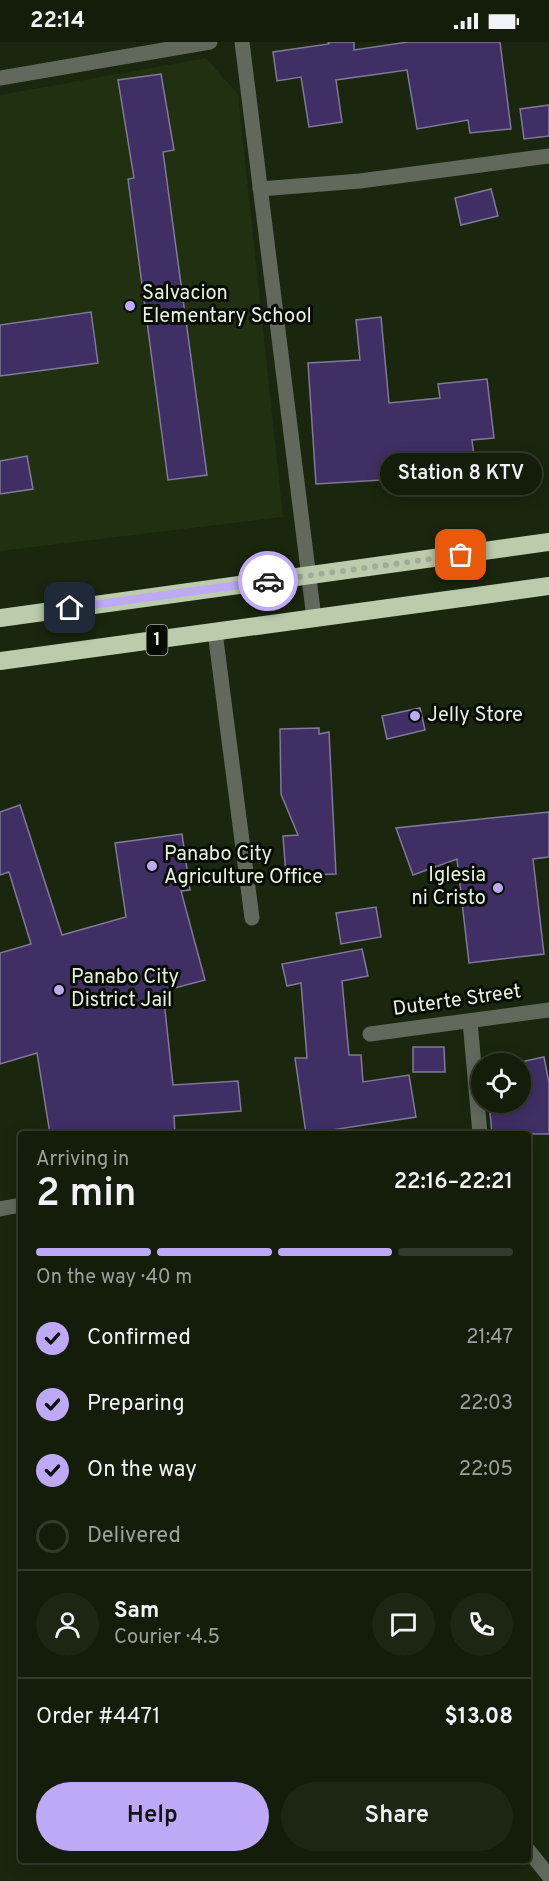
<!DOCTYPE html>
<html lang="en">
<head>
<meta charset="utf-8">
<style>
	:root { --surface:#141c0a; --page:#1d2513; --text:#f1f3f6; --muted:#9da19c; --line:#333a2b; --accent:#bda9f5 }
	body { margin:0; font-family:Overpass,sans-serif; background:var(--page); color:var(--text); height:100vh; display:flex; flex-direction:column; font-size:22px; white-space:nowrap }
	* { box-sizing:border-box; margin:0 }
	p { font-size:20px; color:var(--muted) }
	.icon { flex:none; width:33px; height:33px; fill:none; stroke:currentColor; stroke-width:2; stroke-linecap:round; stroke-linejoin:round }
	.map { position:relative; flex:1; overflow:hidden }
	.side { position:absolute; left:18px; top:1089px; width:513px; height:732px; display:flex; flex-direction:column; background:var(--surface); border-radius:6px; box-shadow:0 3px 15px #0003,0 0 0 2px var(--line) }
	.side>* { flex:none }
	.tools { position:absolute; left:471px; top:1011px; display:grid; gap:12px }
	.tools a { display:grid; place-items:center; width:60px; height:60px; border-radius:50%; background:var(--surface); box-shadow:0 3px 15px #0003,0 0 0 2px var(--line); font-size:30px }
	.pin { position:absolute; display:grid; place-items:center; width:51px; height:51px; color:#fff; margin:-26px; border-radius:12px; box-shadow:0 3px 9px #0006 }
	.courier { position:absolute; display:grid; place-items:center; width:60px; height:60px; margin:-30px; border:4px solid #bda9f5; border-radius:50%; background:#fff; color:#222; box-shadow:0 2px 8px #0007 }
	.bubble { position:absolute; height:42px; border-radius:21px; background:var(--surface); box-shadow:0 3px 15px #0003,0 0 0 2px var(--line); font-size:20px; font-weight:600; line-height:42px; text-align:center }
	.summary em { font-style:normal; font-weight:600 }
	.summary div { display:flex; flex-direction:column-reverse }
	.summary { display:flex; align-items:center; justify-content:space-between; height:102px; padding:0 18px }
	h1 { font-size:39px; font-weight:600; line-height:45px }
	.bar { display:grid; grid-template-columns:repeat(4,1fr); gap:9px 6px; align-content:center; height:72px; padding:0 18px }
	.bar i { height:8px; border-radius:4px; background:var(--line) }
	.bar .active { background:var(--accent) }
	.bar p { grid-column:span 4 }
	.line { display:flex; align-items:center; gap:15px; padding:0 18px; border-top:2px solid var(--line) }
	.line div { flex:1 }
	.round { display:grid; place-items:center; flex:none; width:63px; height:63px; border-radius:32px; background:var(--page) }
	ol { padding:0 18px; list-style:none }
	li { display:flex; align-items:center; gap:18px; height:66px }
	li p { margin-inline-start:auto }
	li .icon { padding:6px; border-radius:50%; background:var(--accent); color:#111; stroke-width:4 }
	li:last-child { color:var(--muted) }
	li i { width:33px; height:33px; border:3px solid var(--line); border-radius:50% }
	.cta { display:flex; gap:12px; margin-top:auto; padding:12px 18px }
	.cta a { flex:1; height:69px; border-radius:36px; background:var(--accent); color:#111; font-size:24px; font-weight:600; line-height:69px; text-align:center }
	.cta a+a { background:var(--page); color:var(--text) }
	.status { display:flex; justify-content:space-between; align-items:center; height:42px; padding:0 30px; background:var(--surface); direction:ltr }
	.status svg { height:16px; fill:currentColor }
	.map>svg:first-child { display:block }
	.built { fill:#213010 }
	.building { fill:#3f2f64; stroke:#807997; stroke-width:1.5 }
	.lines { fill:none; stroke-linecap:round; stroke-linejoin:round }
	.minor { stroke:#61685c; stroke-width:15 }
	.highway { stroke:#bbcbac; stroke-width:18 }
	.done { stroke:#a1ab97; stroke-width:6; stroke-dasharray:0 10.8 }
	.route { stroke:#bda9f5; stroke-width:8 }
	.poi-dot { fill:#bda9f5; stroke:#080d04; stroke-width:2 }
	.labels { text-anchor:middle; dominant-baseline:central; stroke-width:6; stroke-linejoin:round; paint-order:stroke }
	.shield { fill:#080d04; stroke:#a6ad9f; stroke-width:1.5 }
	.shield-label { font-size:18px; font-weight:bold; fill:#e9f2e2 }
	.poi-label { font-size:20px; fill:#e9f2e2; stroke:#080d04; text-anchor:start }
	.street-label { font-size:20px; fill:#e9f2e2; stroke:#080d04 }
</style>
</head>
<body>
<div class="status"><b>22:14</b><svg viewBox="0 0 49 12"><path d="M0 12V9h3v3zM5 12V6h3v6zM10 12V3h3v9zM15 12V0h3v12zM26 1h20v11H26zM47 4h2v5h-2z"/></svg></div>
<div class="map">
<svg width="549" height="1839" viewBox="0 0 549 1839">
	<rect width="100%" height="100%" fill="#1a260d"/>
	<path class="built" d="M206,16L238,52L283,475L0,509V53Z"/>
	<g class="building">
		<path d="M328,0H354V8L408,0H500L511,87L470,91L468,78L417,87L407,28L336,38L342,80L309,85L301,35L277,39L273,10L329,2Z"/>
		<path d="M161,32L174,108L163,110L207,433L168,438L128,137L134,136L118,38Z"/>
		<path d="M549,63V94L524,97L520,67Z"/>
		<path d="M491,147L498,174L461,183L455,156Z"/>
		<path d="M91,270L98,321L0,334V283Z"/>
		<path d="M381,275L389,361L440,356L438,342L487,337L494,396L472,398L477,441L416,449L415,436L316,442L308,321L360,318L356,278Z"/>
		<path d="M27,414L33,447L0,452V419Z"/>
		<path d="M420,666L425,688L387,697L382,674Z"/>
		<path d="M319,686V692L329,690L336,832L286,834L283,794L298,793L281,752L280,687Z"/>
		<path d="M20,763L62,893L126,875L115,801L182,792L190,848L181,849L205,938L163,949L173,1043L238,1039L241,1069L174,1074L175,1092H50L37,1011L0,1022V911L31,902L9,830L0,833V770Z"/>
		<path d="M549,770V815L533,817L544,912L469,921L457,817L413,833L396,786Z"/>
		<path d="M376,865L381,895L341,902L336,871Z"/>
		<path d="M362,907L368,934L342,939L349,1013H361L363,1040L409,1033L416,1075L306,1092L295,1016H307L301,941L287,944L282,922Z"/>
		<path d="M413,1005H444L445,1030H413Z"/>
		<path d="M544,1015L549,1041V1092H492L489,1060H524L520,1022L516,1021Z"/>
	</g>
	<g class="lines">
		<g class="minor">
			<path d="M242,0L314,576"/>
			<path d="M0,36L210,0"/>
			<path d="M260,147L360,139L549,114"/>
			<path d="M215,590L252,876"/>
			<path d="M470,979L480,1092"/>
			<path d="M370,992L549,968"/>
			<path d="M0,1167L21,1163"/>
			<path d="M528,1808L549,1834"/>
		</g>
		<g class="highway">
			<path d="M0,576L549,500"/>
			<path d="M0,619L549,544"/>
		</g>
	</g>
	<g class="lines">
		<path class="done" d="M268,539L461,513"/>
		<path class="route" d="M70,566L268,539"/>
	</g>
	<g class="poi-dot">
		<circle cx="130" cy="264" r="6"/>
		<circle cx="415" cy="674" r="6"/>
		<circle cx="152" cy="824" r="6"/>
		<circle cx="498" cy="846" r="6"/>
		<circle cx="59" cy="948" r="6"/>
	</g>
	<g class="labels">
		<rect class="shield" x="146.5" y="583" width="21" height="30" rx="4.5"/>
		<g class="shield-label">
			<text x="157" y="598">1</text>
		</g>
		<g class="poi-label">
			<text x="142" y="252">Salvacion<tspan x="142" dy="23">Elementary School</tspan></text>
			<text x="427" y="674">Jelly Store</text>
			<text x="164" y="813">Panabo City<tspan x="164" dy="23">Agriculture Office</tspan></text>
			<text x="486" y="834" text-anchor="end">Iglesia<tspan x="486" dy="23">ni Cristo</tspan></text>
			<text x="71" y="936">Panabo City<tspan x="71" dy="23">District Jail</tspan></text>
		</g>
		<g class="street-label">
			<text transform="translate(457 959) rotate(-8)">Duterte Street</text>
		</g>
	</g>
</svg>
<div class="tools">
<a><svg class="icon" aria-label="locate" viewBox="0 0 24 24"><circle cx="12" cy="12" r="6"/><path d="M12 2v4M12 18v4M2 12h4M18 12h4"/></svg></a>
</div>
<div class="pin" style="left:461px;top:513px;background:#ea580c"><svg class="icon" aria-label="bag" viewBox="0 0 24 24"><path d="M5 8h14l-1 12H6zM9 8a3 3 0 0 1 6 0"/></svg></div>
<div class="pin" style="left:70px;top:566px;background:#1f2937"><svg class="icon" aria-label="home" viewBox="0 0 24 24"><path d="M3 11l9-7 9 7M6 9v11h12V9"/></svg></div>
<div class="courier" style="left:268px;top:539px"><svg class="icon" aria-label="car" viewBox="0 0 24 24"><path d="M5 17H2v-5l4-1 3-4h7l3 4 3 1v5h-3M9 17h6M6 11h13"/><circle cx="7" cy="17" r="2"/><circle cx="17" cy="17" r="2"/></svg></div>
<div class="bubble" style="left:380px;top:411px;width:162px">Station 8 KTV</div>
<section class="side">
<div class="summary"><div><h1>2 min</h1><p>Arriving in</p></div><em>22:16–22:21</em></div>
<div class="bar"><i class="active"></i><i class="active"></i><i class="active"></i><i></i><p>On the way · 40 m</p></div>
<ol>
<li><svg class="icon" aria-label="check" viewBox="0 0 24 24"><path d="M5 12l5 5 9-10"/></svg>Confirmed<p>21:47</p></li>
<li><svg class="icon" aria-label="check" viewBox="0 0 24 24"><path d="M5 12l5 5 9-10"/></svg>Preparing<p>22:03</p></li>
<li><svg class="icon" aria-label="check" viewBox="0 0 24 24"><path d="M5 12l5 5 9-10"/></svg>On the way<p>22:05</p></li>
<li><i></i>Delivered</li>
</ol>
<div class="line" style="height:108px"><a class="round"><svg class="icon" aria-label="person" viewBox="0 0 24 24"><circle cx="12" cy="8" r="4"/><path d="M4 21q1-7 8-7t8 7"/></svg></a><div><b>Sam</b><p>Courier · 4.5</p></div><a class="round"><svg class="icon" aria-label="chat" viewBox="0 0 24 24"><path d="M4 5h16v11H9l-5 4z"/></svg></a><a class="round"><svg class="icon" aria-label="phone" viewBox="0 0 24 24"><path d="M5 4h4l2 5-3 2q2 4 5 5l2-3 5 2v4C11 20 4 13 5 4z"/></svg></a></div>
<div class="line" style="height:78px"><div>Order #4471</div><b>$13.08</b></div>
<div class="cta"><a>Help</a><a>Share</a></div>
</section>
</div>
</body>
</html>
